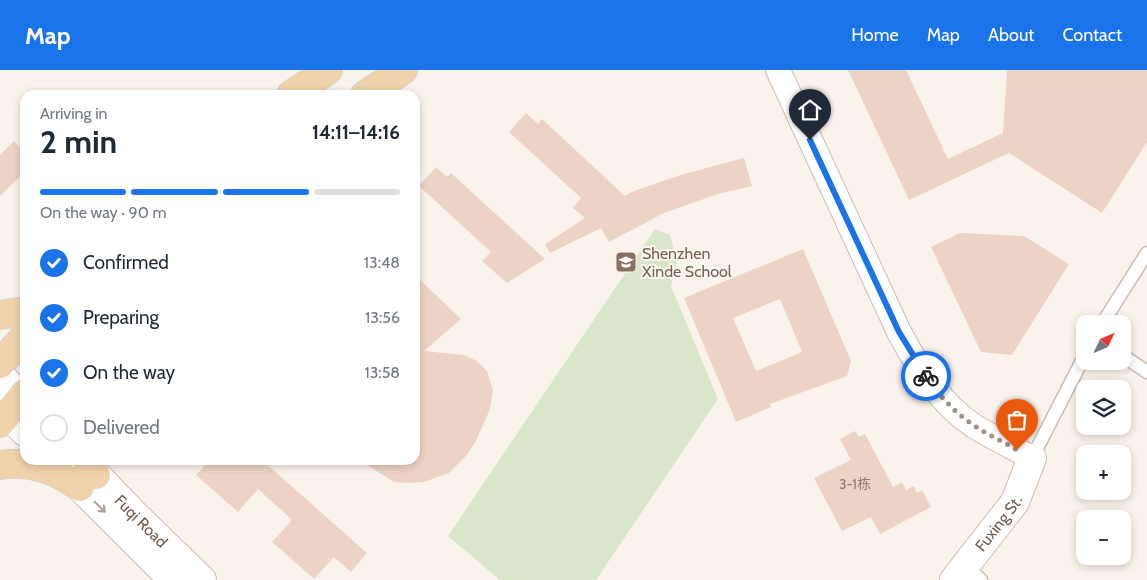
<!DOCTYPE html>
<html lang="en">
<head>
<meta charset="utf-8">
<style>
	:root { --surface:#fff; --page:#f6f6f7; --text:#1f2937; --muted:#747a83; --line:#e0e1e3; --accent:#1a73e8 }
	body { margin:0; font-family:Cabin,"Noto Sans SC",sans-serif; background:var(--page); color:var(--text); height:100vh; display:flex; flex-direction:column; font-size:19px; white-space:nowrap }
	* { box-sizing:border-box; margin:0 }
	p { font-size:16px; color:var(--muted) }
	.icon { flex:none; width:28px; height:28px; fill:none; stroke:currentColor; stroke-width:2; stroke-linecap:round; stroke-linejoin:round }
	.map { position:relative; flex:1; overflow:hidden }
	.details { position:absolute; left:20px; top:20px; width:400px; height:375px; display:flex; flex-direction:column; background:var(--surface); border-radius:15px; box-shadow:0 2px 8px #0003 }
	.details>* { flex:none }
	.needle { width:32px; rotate:46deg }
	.fabs { position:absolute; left:1076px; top:245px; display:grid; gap:10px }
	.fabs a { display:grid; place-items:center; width:55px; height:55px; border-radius:10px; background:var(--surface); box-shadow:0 2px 8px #0003; font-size:25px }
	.pin { position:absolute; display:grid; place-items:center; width:42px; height:42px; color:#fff; margin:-51px -21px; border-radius:50% 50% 50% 0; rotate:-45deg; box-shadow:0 0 5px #0007 }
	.pin .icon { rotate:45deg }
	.courier { position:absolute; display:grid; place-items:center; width:50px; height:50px; margin:-25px; border:4px solid #1a73e8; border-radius:50%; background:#fff; color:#222; box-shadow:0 1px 6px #0007 }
	.headline em { font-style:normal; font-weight:700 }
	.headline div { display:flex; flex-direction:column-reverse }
	.headline { display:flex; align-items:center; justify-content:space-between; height:85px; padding:0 20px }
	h1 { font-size:32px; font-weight:700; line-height:38px }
	.bar { display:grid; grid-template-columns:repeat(4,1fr); gap:8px 5px; align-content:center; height:60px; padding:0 20px }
	.bar i { height:6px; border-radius:4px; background:var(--line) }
	.bar .selected { background:var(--accent) }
	.bar p { grid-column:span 4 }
	ol { padding:0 20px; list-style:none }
	li { display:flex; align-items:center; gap:15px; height:55px }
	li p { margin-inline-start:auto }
	li .icon { padding:5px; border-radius:50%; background:var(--accent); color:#fff; stroke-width:4 }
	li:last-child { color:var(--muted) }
	li i { width:28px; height:28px; border:2px solid var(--line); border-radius:50% }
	header { display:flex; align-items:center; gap:30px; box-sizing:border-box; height:70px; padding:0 25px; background:var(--accent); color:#fff }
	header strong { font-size:24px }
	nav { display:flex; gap:28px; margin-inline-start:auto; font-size:18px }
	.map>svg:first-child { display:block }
	.green { fill:#d8e7ca }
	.building { fill:#edd3c5; fill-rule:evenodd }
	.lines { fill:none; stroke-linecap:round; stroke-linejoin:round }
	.lane-casing { stroke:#ccbbb1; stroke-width:15 }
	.street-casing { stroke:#ccbbb1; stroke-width:26 }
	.secondary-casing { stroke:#d0bdb2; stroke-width:30 }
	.primary-casing { stroke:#d8d1ce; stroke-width:30 }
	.lane { stroke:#fff; stroke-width:12 }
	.street { stroke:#fff; stroke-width:24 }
	.secondary { stroke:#fff; stroke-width:28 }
	.primary { stroke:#f1d3ab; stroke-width:28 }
	.oneway { stroke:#ab9d96 }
	.done { stroke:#a29086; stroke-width:5; stroke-dasharray:0 9 }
	.route { stroke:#1a73e8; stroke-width:6 }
	.labels { text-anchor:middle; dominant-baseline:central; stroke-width:4; stroke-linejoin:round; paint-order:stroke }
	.number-label { font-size:14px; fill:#92796d }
	.education-label { font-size:16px; fill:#785e54; stroke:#fdf8f1; text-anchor:start }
	.street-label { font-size:16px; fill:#735b50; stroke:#fdf8f1 }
</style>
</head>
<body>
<header>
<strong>Map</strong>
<nav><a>Home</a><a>Map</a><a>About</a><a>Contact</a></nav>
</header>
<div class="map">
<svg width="1147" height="510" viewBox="0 0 1147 510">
	<rect width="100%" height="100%" fill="#faf3eb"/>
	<path class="green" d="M655,159L670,165L677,192L671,216L718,329L596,510H500L448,466Z"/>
	<g class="building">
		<path d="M848,0H906L948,89L1003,63L1007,0H1147V72L1102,143L1009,83L909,130Z"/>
		<path d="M526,43L538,54L542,49L625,126L634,121L684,104L744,88L752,116L718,124L664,143L609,172L601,158L550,183L545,174L585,148L573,138L581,128L509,62Z"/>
		<path d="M14,71L25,83V102L0,126V85Z"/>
		<path d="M436,97L447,107L451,103L545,189L507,213L482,191L491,182L419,116Z"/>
		<path d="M960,163L1024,166L1069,194L1012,285L981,282L931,177Z"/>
		<path d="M803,179L851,291L847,306L770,334L771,337L736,352L684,228ZM780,229L802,282L756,301L733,248Z"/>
		<path d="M415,205L461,249L424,281L464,285L477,291L487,301L493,320L490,339L476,371L466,386L449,403L424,412L409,413L394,412L359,390H415Z"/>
		<path d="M855,361L859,367L865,364L893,417L902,412L906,420L914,416L917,423L922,420L931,437L880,464L871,447L842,461L814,408L851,390L840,369Z"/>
		<path d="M210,390H262L367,483L351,502L334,487L314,509L272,472L292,450L258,419L238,442L196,405Z"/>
	</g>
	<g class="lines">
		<g class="lane-casing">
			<g id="lane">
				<path d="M1102,254L1147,183"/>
				<path d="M1122,285L1147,302"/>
				<path d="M1032,388L1085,285"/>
				<path d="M966,496L981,510"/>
			</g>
		</g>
		<g class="street-casing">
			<path id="street" d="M778,0L899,262C918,297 940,334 974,356C992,367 1012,377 1032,388"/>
		</g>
		<g class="secondary-casing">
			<g id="secondary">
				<path d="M0,305L25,331"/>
				<path d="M0,337L25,362"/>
				<path id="s1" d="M82,390L135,445L202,510"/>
				<path d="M63,400L173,510"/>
				<path id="s2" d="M954,510L1015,432L1032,388"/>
			</g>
		</g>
		<g class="primary-casing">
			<g id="primary">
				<path d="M291,25L328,0"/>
				<path d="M365,25L403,0"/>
				<path d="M0,245L25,241"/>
				<path d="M0,294L25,266"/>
				<path d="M0,353L25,323"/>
				<path d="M87,390L96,405"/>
				<path d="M0,395C31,390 55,400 80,417"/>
			</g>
		</g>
		<use href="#lane" class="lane"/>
		<use href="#street" class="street"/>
		<use href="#secondary" class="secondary"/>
		<use href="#primary" class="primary"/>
	</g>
	<defs><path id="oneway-shaft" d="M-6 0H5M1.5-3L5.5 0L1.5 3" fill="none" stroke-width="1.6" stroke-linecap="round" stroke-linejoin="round" transform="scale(1.25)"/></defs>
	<use class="oneway" href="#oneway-shaft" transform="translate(100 437) rotate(45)"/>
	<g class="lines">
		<path class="done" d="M926,306C938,324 954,342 972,354C986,364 1002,371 1017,380"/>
		<path class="route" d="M810,70L899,262L926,306"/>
	</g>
	<defs>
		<g id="school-square" transform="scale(1.125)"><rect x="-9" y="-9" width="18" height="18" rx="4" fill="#8d6e63" stroke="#fdf8f1"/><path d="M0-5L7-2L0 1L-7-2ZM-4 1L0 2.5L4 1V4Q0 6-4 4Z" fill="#fff"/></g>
	</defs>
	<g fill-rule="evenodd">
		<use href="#school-square" x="626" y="192"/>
	</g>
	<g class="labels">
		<g class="number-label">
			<text x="855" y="414">3-1栋</text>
		</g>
		<g class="education-label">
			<text x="642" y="183">Shenzhen<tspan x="642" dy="18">Xinde School</tspan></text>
		</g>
		<g class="street-label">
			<text stroke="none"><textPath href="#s1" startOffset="85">Fuqi Road</textPath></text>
			<text stroke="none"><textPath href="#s2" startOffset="72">Fuxing St.</textPath></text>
		</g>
	</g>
</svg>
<div class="fabs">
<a><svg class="needle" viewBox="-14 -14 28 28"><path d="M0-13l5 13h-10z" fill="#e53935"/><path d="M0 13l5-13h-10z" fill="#747a83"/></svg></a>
<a><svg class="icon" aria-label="layers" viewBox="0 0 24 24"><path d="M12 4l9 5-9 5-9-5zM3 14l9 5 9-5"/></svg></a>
<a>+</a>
<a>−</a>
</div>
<div class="pin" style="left:1017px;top:380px;background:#ea580c"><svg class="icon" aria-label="bag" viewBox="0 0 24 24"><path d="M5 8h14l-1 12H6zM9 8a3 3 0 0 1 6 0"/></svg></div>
<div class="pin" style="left:810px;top:70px;background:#1f2937"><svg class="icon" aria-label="home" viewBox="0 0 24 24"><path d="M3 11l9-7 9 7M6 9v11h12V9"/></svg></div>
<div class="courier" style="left:926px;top:306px"><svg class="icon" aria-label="bike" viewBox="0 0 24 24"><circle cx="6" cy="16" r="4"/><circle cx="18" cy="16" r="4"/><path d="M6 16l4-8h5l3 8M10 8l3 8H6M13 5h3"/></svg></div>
<section class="details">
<div class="headline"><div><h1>2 min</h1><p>Arriving in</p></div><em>14:11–14:16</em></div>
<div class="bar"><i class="selected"></i><i class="selected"></i><i class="selected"></i><i></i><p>On the way · 90 m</p></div>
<ol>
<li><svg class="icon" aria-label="check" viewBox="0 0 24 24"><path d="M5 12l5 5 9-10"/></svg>Confirmed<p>13:48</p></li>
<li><svg class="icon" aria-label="check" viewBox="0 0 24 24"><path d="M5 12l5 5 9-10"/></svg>Preparing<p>13:56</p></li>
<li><svg class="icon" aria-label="check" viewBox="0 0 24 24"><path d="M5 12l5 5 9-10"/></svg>On the way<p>13:58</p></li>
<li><i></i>Delivered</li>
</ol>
</section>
</div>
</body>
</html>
